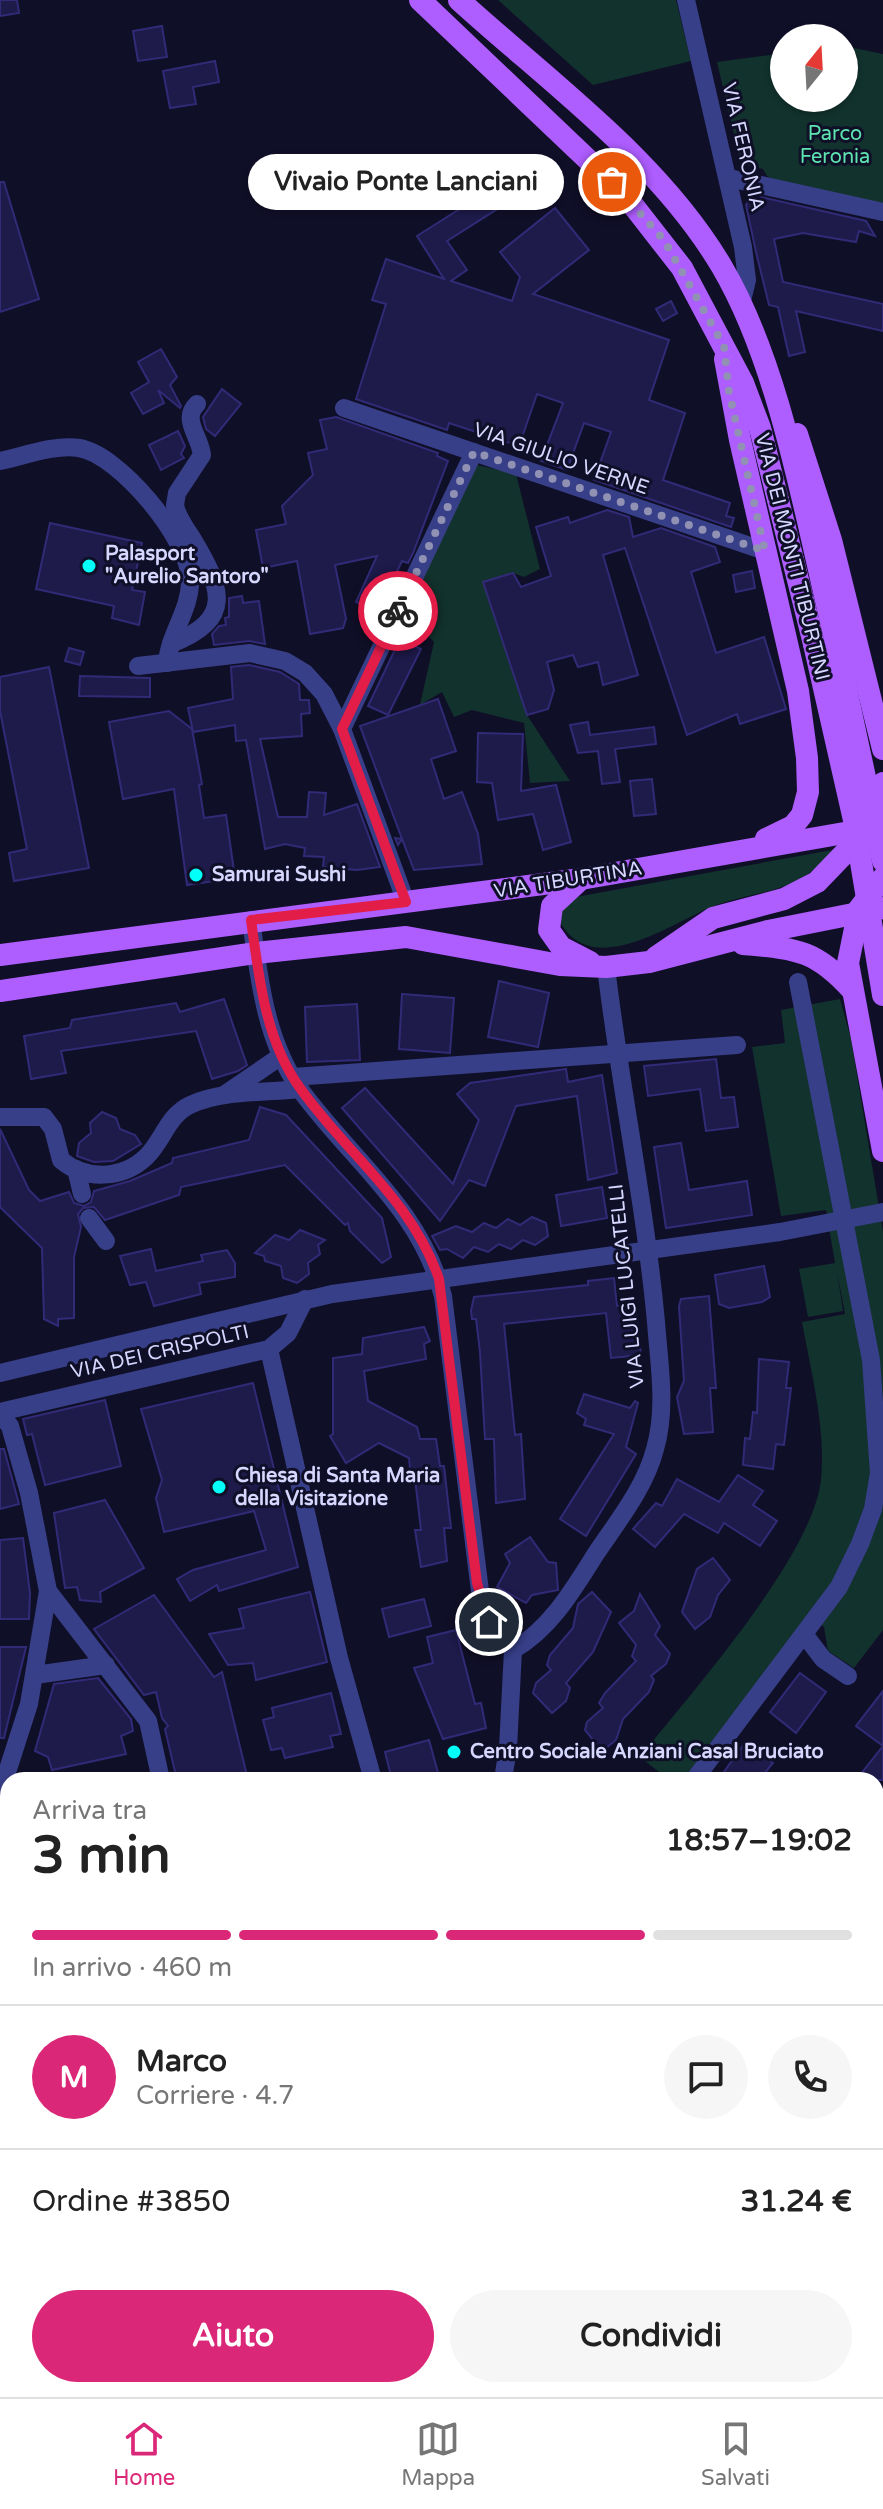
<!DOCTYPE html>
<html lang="it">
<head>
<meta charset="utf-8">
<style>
	:root { --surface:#fff; --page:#f6f6f6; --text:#222; --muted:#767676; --line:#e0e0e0; --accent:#db2777 }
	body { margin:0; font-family:"Varela Round",sans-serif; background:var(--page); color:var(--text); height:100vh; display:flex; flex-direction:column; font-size:30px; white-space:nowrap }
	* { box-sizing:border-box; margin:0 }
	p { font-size:26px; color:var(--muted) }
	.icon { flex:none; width:44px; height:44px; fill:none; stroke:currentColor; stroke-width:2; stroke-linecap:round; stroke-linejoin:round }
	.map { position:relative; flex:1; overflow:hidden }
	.drawer { position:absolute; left:0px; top:1772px; width:884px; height:626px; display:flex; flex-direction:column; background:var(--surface); border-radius:24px 24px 0 0; box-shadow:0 2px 6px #0004 }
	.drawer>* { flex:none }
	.needle { width:52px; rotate:18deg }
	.tools { position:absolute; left:770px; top:24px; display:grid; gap:16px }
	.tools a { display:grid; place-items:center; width:88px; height:88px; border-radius:50%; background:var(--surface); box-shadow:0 2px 6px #0004; font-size:40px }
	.pin { position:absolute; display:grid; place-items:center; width:68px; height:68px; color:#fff; margin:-34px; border:4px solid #fff; border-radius:50%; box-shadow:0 2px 8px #0007 }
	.courier { position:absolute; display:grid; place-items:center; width:80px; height:80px; margin:-40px; border:6px solid #e11d48; border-radius:50%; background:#fff; color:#222; box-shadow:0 2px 10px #0007 }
	.bubble { position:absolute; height:56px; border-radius:28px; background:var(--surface); box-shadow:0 2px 6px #0004; font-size:26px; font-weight:800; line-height:56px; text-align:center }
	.head em { font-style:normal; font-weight:800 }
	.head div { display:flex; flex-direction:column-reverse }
	.head { display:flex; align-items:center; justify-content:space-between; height:136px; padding:0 32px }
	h1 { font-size:52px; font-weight:800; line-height:60px }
	.bar { display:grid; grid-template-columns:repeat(4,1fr); gap:12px 8px; align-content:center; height:96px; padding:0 32px }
	.bar i { height:10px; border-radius:6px; background:var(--line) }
	.bar .selected { background:var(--accent) }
	.bar p { grid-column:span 4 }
	.line { display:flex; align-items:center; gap:20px; padding:0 32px; border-top:2px solid var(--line) }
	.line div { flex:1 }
	.round { display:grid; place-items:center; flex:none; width:84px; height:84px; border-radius:42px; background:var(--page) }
	.action { display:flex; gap:16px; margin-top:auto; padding:16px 32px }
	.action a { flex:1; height:92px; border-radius:48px; background:var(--accent); color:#fff; font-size:32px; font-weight:800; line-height:92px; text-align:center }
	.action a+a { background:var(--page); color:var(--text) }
	.tab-bar { display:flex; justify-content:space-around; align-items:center; height:112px; border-top:2px solid var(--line); background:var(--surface); font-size:22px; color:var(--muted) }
	.tab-bar a { display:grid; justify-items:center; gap:4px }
	.tab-bar .selected { color:var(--accent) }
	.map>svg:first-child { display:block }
	.green { fill:#12322d }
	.building { fill:#1e1a4a; stroke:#312b77; stroke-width:2 }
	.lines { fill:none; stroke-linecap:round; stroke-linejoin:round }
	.minor { stroke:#383f89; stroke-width:18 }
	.major { stroke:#ae5dff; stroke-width:22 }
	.major-bridge { stroke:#ae5dff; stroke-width:22 }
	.done { stroke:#9191b4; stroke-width:8; stroke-dasharray:0 14.4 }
	.route { stroke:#e11d48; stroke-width:10 }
	.poi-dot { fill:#02fff8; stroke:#100f28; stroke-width:3 }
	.labels { text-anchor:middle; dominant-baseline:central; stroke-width:6; stroke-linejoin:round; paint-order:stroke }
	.park-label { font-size:20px; fill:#5de4b1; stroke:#100f28 }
	.street-label { font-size:20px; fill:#d6d7ff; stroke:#100f28 }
	.poi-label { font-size:20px; font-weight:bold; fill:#d6d7ff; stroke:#100f28; text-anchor:start }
</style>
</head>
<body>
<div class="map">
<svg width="883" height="2397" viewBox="0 0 883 2397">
	<rect width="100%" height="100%" fill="#100f28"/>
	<g class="green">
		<path d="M498,0H676L691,61L593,85Z"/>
		<path d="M854,48L883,54V205L782,184L767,176L763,169L741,164L717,62L784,53V98H844V60Z"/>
		<path d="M477,465L516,474L540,569L524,577L513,573L483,583L527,715L570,781L530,783L524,723L472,710L454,717L442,692L420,705L434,642L406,613Z"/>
		<path d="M832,850C800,893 764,889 719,904C678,918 594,983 560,922L561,911L576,897Z"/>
		<path d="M840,999L851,1039L883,1232V1630L854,1668L828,1651L824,1627L810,1617L687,1780H669L640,1757C690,1694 814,1555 821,1479C826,1428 811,1372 802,1322L845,1314L837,1271L843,1311L808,1317L799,1269L835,1263L826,1210L781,1216L752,1047L785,1043L781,1010Z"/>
		<path d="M876,1983L883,1988L881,2101L876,2099Z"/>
	</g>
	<g class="building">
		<path d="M0,0H17L19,13L0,16Z"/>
		<path d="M162,26L167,57L138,61L133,31Z"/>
		<path d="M215,61L219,82L193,87L196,104L170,108L163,71Z"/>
		<path d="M518,172L529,189L447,241L467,270L451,281L512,301L520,277L500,252L555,208L589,250L533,294L669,340L649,400L685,413L663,480L730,503L726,516L734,518L731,527L594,480L611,432L584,423L567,470L541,461L563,403L537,394L519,446L449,423L447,430L356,399L386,304L372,300L386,259L444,279L417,236Z"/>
		<path d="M0,182H4L39,299L0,312Z"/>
		<path d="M752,195L866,221L875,236L859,231L856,242L803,233L774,239L783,282L883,304V331L796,311L805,352L789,356L778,307L769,305L756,252L746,205Z"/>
		<path d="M671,301L677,313L663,321L656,309Z"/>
		<path d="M161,349L177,377L170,385L181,406L180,408L158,390L164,403L143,414L131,393L149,382L138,362Z"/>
		<path d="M222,389L241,404L215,436L206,429L203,417Z"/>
		<path d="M336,417L438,453L437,456L448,461L413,553L408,563L402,561L378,612L356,602L377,556L335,565L346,619L343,628L310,634L297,561L263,568L256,530L286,524L282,506L313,475L308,453L327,449L320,420Z"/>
		<path d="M178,431L185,446L181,454L184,458L161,470L149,445Z"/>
		<path d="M607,510L629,517L633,537L661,528L715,547L720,562L691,572L716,653L764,637L786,709L740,724L737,714L687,735L625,548L603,555L638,675L603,685L598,662L578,667L573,655L547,662L554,690L548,709L527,715L483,582L513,573L521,587L551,576L536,527L568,517L570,523Z"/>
		<path d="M50,523L142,543L132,590L145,592L139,625L112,618L114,606L36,589Z"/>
		<path d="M752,571L755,588L736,592L733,575Z"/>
		<path d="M242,596L243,603L259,601L265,644L249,641L214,645L212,634L219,626L226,625L225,618L229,617V598Z"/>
		<path d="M400,639L421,649L388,715L368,706Z"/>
		<path d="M69,648L84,652L80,665L65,661Z"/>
		<path d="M249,665L280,672L299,684L300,700H309L310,713L301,714L302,736L260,739L278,817H307L309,792L326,793L324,815L357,804L380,867L357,870L323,867L324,857L304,856L305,848L285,844L265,849L246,740L236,741L235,725L193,732L188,708L233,699L231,667Z"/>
		<path d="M49,667L89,868L14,881L9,853L27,849L0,711V677Z"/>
		<path d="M80,676L150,678V697L79,696Z"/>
		<path d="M438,699L456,751L431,759L444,799L462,792L478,834L482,864L414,870L402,839L398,845L395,838L402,839L360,726Z"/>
		<path d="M169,711L192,729L202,784L199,785L204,818L226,815L235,878L187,885L174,789L123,799L109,722Z"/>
		<path d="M588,722L590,735L654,727L656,744L615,749L620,782L602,784L598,751L578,753L570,725Z"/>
		<path d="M478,733L523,734L521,791L556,785L571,842L543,850L533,814L498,820L492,783L477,782Z"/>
		<path d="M652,779L656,814L634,816L630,781Z"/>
		<path d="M499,981L549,993L538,1047L488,1037Z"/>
		<path d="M402,994L454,998L450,1053L399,1049Z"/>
		<path d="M224,999L247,1065L238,1071L212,1079L196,1031L61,1051L66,1073L31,1079L24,1036L70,1028L72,1020L176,1003L180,1012Z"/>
		<path d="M357,1004L360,1060L307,1062L305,1007Z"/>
		<path d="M716,1059L721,1098L734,1097L738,1127L706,1131L700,1089L648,1096L644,1066Z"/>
		<path d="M566,1069L568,1082L602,1075L617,1173L588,1180L577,1096L516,1106L485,1186L469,1180L440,1221L342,1108L365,1088L453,1184L479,1120L457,1094L470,1083Z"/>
		<path d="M260,1107L286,1115L382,1218L391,1257L382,1263L350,1231L348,1223L345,1225L285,1165L181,1187L179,1195L105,1220L94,1207L83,1208L78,1214L81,1227L74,1257V1318L58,1319V1326L44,1319L42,1248L0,1207V1129L29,1190L40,1201L69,1192L74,1203L84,1206L91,1202L94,1191L130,1181L172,1163L173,1158L249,1140Z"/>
		<path d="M102,1112L116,1118L120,1129L135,1135L141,1144L113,1161L94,1162L77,1156L79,1143L91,1133L90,1123Z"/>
		<path d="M681,1143L689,1190L747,1181L752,1215L666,1228L654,1147Z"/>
		<path d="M602,1187L607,1218L561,1226L556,1195Z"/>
		<path d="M532,1217L546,1223L548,1236L535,1245L523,1240L511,1249L499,1244L488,1252L474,1247L463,1258L447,1249L440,1250L432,1236L456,1226L472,1232L484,1223L496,1228L508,1219L520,1225Z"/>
		<path d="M300,1230L325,1240L318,1245L320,1254L308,1263L309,1274L297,1283L283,1278L281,1266L265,1261L264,1256L255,1253L275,1235L289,1240Z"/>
		<path d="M151,1249L156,1271L203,1261L201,1255L227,1250L235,1263V1277L199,1283L201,1294L154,1306L146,1282L130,1285L120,1256Z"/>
		<path d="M764,1266L770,1297L762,1302L729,1308L719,1304L715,1275Z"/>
		<path d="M614,1278L617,1306L635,1304L641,1355L611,1358L606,1313L504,1324L515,1435L521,1434L525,1499L496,1503L494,1439H485L480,1352L476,1319H472L471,1311L474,1297L588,1285V1281Z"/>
		<path d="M709,1296L716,1388H710L713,1432L684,1434L677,1397L684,1381L679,1306L681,1299Z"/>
		<path d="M424,1327L430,1341L424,1344L426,1359L364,1371L368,1401L417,1427L420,1439H436L440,1466H444L451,1528H444L447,1561L421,1567L415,1530H421L414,1470L410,1469L409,1458L379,1443L346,1463L330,1436L333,1434V1358L362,1354L363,1338Z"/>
		<path d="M759,1359L789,1362L786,1388H791L784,1445L776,1444L773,1469L743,1465L745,1438L750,1439L753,1412L757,1413Z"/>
		<path d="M253,1383L298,1567L219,1591L217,1585L190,1601L177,1579L193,1570L266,1550L254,1511L164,1532L156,1498L162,1480L141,1409Z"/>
		<path d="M584,1394L630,1408L635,1401L638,1403L626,1447L636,1454L586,1536L560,1519L614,1434L584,1425L586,1419L577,1413Z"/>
		<path d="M105,1400L121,1466L45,1485L32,1434L27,1435L23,1419Z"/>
		<path d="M0,1449H4L19,1504L0,1509Z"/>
		<path d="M738,1475L763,1491L753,1505L777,1521L760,1546L724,1523L718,1533L684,1514L655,1547L633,1529L656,1503L662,1506L677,1479L719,1502Z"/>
		<path d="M105,1500L144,1568L100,1592L101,1602L80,1600L77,1587L65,1588L54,1513Z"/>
		<path d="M530,1537L548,1562L556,1563L558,1590L532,1595L526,1603L497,1587L510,1563L505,1554Z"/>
		<path d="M23,1538L30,1593L29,1619H0V1540Z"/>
		<path d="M713,1558L730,1580L718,1595L710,1617L695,1629L682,1612L697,1569Z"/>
		<path d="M310,1592L327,1662L256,1680L253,1663L228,1665L209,1634L244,1628L239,1609Z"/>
		<path d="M592,1592L611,1612L593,1652L566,1683L570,1688L566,1701L552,1713L533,1693L536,1683L551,1670L547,1665L550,1655L573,1628L578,1604Z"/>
		<path d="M640,1594L660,1626L655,1635L670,1654L666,1664L651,1676L654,1680L649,1692L623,1719L616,1740L602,1751L585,1730L587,1722L603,1708L599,1703L605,1693L636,1661L632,1656L636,1645L619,1623L634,1611Z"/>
		<path d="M154,1595L214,1677L222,1672L248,1780H177L165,1729L168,1726L162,1718L156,1692L144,1695L94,1629Z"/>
		<path d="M424,1599L431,1626L389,1637L382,1609Z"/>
		<path d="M456,1630L475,1704L481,1703L486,1728L443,1739L414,1668L433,1663L427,1637Z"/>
		<path d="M0,1647H26L4,1738H0Z"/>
		<path d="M800,1673L826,1692L796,1733L770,1712Z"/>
		<path d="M98,1678L131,1719L133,1731L121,1736L126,1754L52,1770L48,1757L35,1751L54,1684Z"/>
		<path d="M883,1691V1780H856L883,1746L856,1726Z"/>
		<path d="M331,1693L341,1734L330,1736L333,1747L285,1758L282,1748L271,1750L263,1720L274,1717L272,1708Z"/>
		<path d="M429,1740L440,1780H392L385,1752Z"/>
		<path d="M745,1743L773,1763L759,1780H718Z"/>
	</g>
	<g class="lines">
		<g class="minor">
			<path d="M686,0L743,247L747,280L741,305"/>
			<path d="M729,178L883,212"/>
			<path d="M344,408L765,551"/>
			<path d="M0,461C24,456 55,444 79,448C119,454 190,540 190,580C191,609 169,634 167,663"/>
			<path d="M171,644C235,619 222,588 192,538C185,527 177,517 175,505L177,493L202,455C200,436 181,419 197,404"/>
			<path d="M138,666L250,653L285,661L305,673L324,694L342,729L406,902"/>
			<path d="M342,729L474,452"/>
			<path d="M251,920C259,977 265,1039 299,1088C350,1159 420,1207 443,1296L482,1607L498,1635L513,1650"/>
			<path d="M293,1077L737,1045"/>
			<path d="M224,1095L281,1056"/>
			<path d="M0,1117H44L53,1129L61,1160C86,1181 123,1179 146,1157C163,1141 167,1116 190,1105C222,1090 265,1093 300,1089"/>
			<path d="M76,1169L82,1194"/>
			<path d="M89,1218L106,1241"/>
			<path d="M269,1349L339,1658L373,1780"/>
			<path d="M0,1373L332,1294L780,1232L883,1212"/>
			<path d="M0,1412L269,1349L288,1333L305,1299"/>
			<path d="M0,1414L10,1426L29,1493L48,1591L29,1704L0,1794"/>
			<path d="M48,1591L148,1721L161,1780"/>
			<path d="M804,1634L823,1659L848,1676"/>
			<path d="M513,1650C550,1629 573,1590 595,1555C617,1522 645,1488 655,1449C667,1408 659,1364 656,1322C645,1203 620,1086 606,967"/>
			<path d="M35,1675L106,1665"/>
			<path d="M503,1780L508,1748L513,1650"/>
			<path d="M694,1780L839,1587L860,1544L873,1509L879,1473L871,1360L798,982"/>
			<path d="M876,1955L883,1960"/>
			<path d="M0,2043H8"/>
			<path d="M202,2397L204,2390"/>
		</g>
		<g class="major">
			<path d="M420,0L625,195L682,268L743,383L760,428L814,644"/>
			<path d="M459,0C550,83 659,160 722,267C782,369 806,522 835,638"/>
			<path d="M725,359L740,440L798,691L807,758L808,792L802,815L793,826L766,839"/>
			<path d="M797,434L831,540L883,749"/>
			<path d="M883,878L859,909L848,963L883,1151"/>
			<path d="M580,880L552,906L549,930L561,947L590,962"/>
			<path d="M743,944C796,949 815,949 852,990"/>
			<path d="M0,955L581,879L873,828"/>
			<path d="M656,957L713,918L784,899L817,882L868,829L883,783"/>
			<path d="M0,991L256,953L406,937L560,965L606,967L649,962L768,931L883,908"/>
		</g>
		<g class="major-bridge">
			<path d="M835,638L883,861"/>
			<path d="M814,644L854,820L883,995"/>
		</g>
	</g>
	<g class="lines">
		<path class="done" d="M398,611L474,452L765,551L729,392L724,346L664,240L612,182"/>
		<path class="route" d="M398,611L342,729L406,902L251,920C259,977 265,1040 300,1088C347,1154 412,1200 439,1279L477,1583L489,1622"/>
	</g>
	<g class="poi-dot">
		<circle cx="89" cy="566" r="8"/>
		<circle cx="196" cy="875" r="8"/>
		<circle cx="219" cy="1487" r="8"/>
		<circle cx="454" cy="1752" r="8"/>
	</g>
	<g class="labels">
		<g class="park-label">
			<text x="835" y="134">Parco<tspan x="835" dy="23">Feronia</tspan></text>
		</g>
		<g class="street-label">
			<text transform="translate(743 147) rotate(77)">VIA FERONIA</text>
			<text transform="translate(561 459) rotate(19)">VIA GIULIO VERNE</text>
			<text transform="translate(792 557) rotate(76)">VIA DEI MONTI TIBURTINI</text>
			<text transform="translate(568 880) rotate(-9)">VIA TIBURTINA</text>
			<text transform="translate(627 1286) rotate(-96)">VIA LUIGI LUCATELLI</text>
			<text transform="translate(160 1352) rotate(-13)">VIA DEI CRISPOLTI</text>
		</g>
		<g class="poi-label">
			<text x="105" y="554">Palasport<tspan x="105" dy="23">"Aurelio Santoro"</tspan></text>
			<text x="212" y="875">Samurai Sushi</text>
			<text x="235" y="1476">Chiesa di Santa Maria<tspan x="235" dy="23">della Visitazione</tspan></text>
			<text x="470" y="1752">Centro Sociale Anziani Casal Bruciato</text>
		</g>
	</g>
</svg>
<div class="tools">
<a><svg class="needle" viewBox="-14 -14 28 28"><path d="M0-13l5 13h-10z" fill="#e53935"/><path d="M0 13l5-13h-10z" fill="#767676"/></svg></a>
</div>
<div class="pin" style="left:612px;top:182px;background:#ea580c"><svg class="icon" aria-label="bag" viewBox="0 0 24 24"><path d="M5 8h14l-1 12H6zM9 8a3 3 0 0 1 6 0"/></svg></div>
<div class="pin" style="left:489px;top:1622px;background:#1f2937"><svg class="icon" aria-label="home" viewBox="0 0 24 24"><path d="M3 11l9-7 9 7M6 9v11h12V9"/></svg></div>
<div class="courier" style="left:398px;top:611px"><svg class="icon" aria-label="bike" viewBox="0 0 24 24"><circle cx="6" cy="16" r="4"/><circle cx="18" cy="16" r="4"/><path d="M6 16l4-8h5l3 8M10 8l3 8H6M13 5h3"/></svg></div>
<div class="bubble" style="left:248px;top:154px;width:316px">Vivaio Ponte Lanciani</div>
<section class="drawer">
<div class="head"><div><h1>3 min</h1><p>Arriva tra</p></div><em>18:57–19:02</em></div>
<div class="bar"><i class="selected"></i><i class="selected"></i><i class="selected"></i><i></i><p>In arrivo · 460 m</p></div>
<div class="line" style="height:144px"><b class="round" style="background:var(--accent);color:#fff">M</b><div><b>Marco</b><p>Corriere · 4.7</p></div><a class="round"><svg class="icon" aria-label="chat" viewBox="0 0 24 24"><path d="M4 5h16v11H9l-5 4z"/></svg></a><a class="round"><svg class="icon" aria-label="phone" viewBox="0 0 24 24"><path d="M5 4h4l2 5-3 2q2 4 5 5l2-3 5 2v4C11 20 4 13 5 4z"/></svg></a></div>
<div class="line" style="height:104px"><div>Ordine #3850</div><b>31.24 €</b></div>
<div class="action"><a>Aiuto</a><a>Condividi</a></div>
</section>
</div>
<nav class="tab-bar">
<a class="selected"><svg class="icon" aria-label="home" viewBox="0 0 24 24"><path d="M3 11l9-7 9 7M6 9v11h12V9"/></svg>Home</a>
<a><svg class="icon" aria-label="map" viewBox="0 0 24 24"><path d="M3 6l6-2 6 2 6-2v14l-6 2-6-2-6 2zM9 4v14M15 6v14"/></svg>Mappa</a>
<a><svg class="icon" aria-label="saved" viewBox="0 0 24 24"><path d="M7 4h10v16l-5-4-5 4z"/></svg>Salvati</a>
</nav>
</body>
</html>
